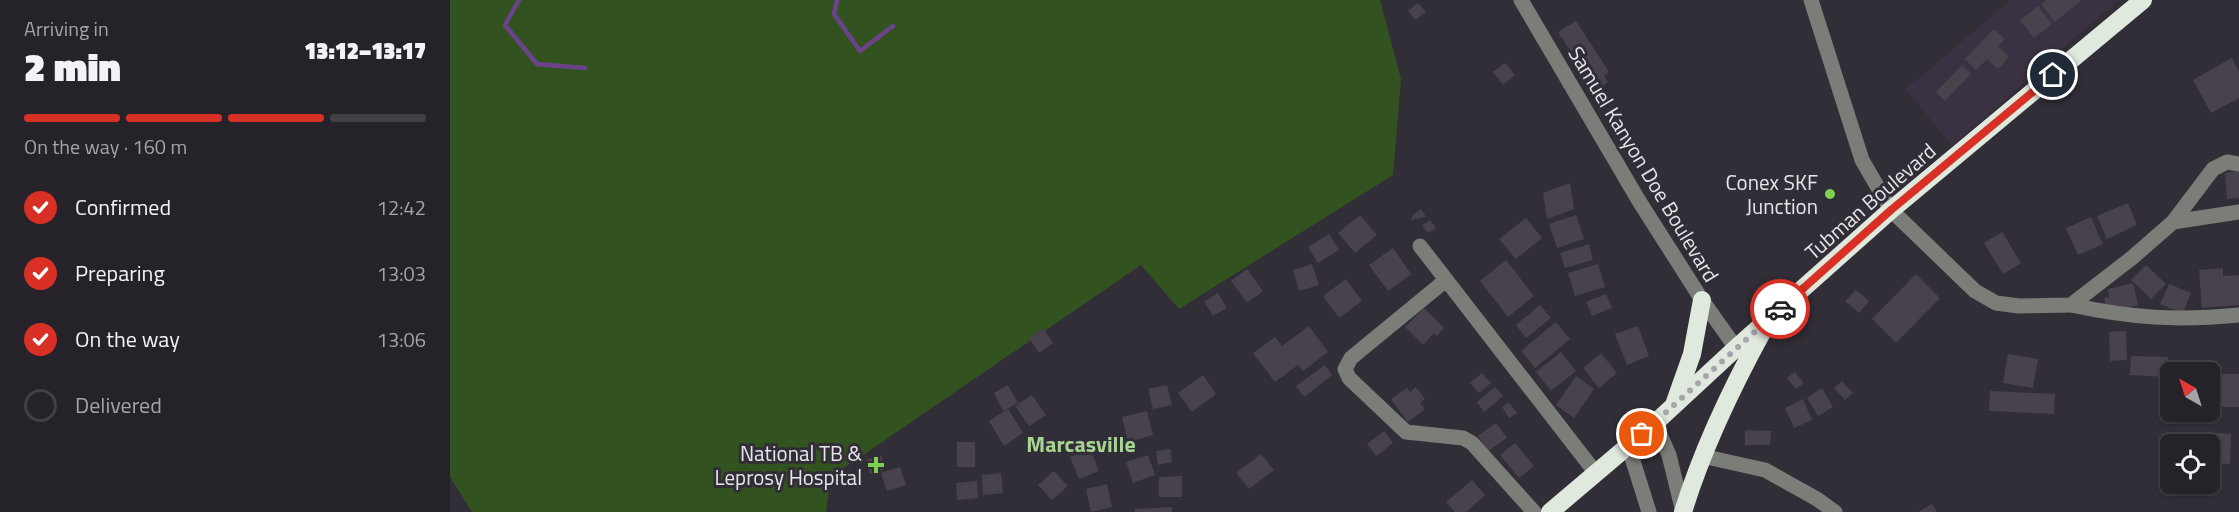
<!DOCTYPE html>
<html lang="en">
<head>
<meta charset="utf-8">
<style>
	:root { --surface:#262229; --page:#2e2a31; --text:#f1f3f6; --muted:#a4a4a8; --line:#423f46; --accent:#d93025 }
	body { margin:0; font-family:"Titillium Web",sans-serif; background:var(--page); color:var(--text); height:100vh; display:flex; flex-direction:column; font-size:22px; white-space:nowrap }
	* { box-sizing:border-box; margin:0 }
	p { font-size:20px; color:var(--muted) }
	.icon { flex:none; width:33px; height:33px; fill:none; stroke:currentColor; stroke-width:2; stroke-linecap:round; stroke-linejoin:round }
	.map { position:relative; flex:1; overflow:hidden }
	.drawer { display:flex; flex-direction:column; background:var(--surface); width:450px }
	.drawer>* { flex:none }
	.needle { width:39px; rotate:321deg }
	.fabs { position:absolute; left:1710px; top:362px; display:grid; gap:12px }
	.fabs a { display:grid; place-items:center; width:60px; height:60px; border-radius:9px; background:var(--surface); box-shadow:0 2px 4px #0004,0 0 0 2px var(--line); font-size:30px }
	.pin { position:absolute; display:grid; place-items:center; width:51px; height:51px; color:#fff; margin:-26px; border:3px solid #fff; border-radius:50%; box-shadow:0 2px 6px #0007 }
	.courier { position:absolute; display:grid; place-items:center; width:60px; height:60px; margin:-30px; border:4px solid #d93025; border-radius:50%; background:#fff; color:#222; box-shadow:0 2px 8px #0007 }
	.head em { font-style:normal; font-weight:800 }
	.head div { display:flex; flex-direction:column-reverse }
	.head { display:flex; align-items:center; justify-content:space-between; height:102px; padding:0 24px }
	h1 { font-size:39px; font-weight:800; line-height:45px }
	.bar { display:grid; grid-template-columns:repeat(4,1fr); gap:9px 6px; align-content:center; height:72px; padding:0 24px }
	.bar i { height:8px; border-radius:4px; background:var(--line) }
	.bar .on { background:var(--accent) }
	.bar p { grid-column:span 4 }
	ol { padding:0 24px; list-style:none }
	li { display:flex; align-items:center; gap:18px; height:66px }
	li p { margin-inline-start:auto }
	li .icon { padding:6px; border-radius:50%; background:var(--accent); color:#fff; stroke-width:4 }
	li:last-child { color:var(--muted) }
	li i { width:33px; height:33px; border:3px solid var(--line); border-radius:50% }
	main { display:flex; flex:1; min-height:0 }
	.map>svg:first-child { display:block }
	.built { fill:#3a3242 }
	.green { fill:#325220 }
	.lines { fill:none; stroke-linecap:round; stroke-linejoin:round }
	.stream { stroke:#6b438b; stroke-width:4.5 }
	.building { fill:#47424c }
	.minor { stroke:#7a7d78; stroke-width:15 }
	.highway { stroke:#e0e9dd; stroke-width:18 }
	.done { stroke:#a8a4ab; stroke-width:6; stroke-dasharray:0 10.8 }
	.route { stroke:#d93025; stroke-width:8 }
	.poi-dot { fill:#7fd052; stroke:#322e37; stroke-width:2 }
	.labels { text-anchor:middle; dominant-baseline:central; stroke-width:6; stroke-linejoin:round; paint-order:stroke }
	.street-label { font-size:21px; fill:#e7e4ea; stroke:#322e37 }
	.poi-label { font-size:21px; fill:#e7e4ea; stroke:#322e37; text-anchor:end }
	.neighbourhood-label { font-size:22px; font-weight:bold; fill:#a8d493; stroke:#322e37 }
</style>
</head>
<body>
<main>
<section class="drawer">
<div class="head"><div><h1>2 min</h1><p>Arriving in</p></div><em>13:12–13:17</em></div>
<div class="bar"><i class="on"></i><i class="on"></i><i class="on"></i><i></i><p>On the way · 160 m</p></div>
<ol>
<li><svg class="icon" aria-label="check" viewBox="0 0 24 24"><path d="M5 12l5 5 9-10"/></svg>Confirmed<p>12:42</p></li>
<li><svg class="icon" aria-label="check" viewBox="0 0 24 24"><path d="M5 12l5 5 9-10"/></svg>Preparing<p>13:03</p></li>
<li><svg class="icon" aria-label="check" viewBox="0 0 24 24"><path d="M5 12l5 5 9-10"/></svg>On the way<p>13:06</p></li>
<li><i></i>Delivered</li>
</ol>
</section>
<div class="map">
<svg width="1789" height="512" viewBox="0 0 1789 512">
	<rect width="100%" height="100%" fill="#322e37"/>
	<path class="built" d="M1561,0H1668L1502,146L1456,89Z"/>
	<path class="green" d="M0,0H930L951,79L943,175L729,309L691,265L381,477L376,512H22L0,477Z"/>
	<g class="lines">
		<g class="stream">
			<path d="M69,0L55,25L87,64L135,68"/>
			<path d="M387,0L384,14L410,51L443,26"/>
		</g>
	</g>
	<g class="building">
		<path d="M1596,0H1632L1605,22L1591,4Z"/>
		<path d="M968,3L976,12L965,20L958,11Z"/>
		<path d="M1588,6L1602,24L1584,38L1570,20Z"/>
		<path d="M1126,21L1159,72L1154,76L1158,82L1146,91L1108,32Z"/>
		<path d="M1544,29L1555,39L1548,46L1559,57L1548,69L1537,59L1526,70L1515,59Z"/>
		<path d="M1782,58L1789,72V98L1761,113L1743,80Z"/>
		<path d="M1055,63L1065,75L1053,85L1043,72Z"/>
		<path d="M1512,65L1521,74L1495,101L1486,92Z"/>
		<path d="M1789,171V198L1777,199L1775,173Z"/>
		<path d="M1120,183L1124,209L1097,219L1093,193Z"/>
		<path d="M1678,203L1687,225L1657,239L1647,216Z"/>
		<path d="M971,209L976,217L961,220L963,215Z"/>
		<path d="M910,215L927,235L905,253L888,233Z"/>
		<path d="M1126,215L1134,239L1107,248L1099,224Z"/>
		<path d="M1641,217L1653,244L1628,255L1616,228Z"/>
		<path d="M1076,218L1092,238L1066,259L1049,239Z"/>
		<path d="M980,220L986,228L978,233L972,225Z"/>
		<path d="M1552,232L1571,263L1553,274L1534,243Z"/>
		<path d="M879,234L889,250L868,263L858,247Z"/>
		<path d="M1139,244L1143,260L1115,268L1110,253Z"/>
		<path d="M943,248L961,274L938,291L919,265Z"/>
		<path d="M1056,260L1084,296L1058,317L1030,281Z"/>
		<path d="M862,264L869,285L849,291L843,270Z"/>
		<path d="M1148,264L1155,287L1125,296L1118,273Z"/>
		<path d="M1696,265L1716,284L1701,299L1681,280Z"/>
		<path d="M1773,268V276L1789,275V305L1752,308L1749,270Z"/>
		<path d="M797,269L813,291L797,303L781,281Z"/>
		<path d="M1466,274L1490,298L1446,343L1422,319Z"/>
		<path d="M896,279L912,301L889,318L873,296Z"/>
		<path d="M1683,283L1688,305L1657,312L1654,298L1659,297L1658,289Z"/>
		<path d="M1719,284L1741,293L1733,313L1710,304Z"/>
		<path d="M1406,290L1419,301L1409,313L1395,301Z"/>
		<path d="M768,293L777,308L763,316L754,302Z"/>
		<path d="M1156,294L1162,308L1142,316L1136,302Z"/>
		<path d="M1090,305L1101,318L1076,338L1066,325Z"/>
		<path d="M974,308L994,328L987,336L984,333L973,345L955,327Z"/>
		<path d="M1106,322L1120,339L1085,368L1071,351Z"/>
		<path d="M859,326L878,352L853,371L848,365L825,382L803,353L825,337L832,346Z"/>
		<path d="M1188,326L1199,356L1177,365L1165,334Z"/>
		<path d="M593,328L603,343L589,353L579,338Z"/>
		<path d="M1676,331L1677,360L1660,361L1659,332Z"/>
		<path d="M1111,352L1126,371L1101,391L1086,372Z"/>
		<path d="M1151,353L1167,373L1149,388L1133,368Z"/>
		<path d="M1558,354L1588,359L1583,388L1553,383Z"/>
		<path d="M1681,356L1718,357L1717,377L1680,375Z"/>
		<path d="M875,365L882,375L854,397L846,386Z"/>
		<path d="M1345,372L1354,383L1346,389L1337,378Z"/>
		<path d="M1032,373L1041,383L1029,393L1020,383Z"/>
		<path d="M1765,374H1789V407H1764Z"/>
		<path d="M753,375L766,394L742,412L728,393Z"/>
		<path d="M1126,376L1144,389L1124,418L1106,405Z"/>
		<path d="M1392,381L1403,393L1395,400L1384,388Z"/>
		<path d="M558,385L568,403L553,411L544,393Z"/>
		<path d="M717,385L722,405L703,409L698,389Z"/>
		<path d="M966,387L975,399L970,403L975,409L958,422L941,399L957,388L960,392Z"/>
		<path d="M1045,387L1053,396L1034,412L1027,402Z"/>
		<path d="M1372,388L1383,407L1368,416L1357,398Z"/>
		<path d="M1540,391L1605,394L1604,414L1539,411Z"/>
		<path d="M582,395L596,415L579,426L565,406Z"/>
		<path d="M1353,399L1362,420L1344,428L1335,408Z"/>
		<path d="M1059,402L1067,413L1059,418L1052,407Z"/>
		<path d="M558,409L573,433L554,446L539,421Z"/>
		<path d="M697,411L703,435L678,442L672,417Z"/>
		<path d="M1046,423L1057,438L1038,451L1028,436Z"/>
		<path d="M1295,430L1321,431L1320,445H1295Z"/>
		<path d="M934,431L943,443L926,456L917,444Z"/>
		<path d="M1753,432L1781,434L1780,464L1760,463V444H1752Z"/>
		<rect x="507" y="442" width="18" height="25"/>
		<path d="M1065,443L1084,466L1069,478L1050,455Z"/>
		<path d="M640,449L649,471L629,479L620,457Z"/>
		<path d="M720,449L722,462L708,465L706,451Z"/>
		<path d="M811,454L824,470L799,489L786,473Z"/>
		<path d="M431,455L435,469L420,474L416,460Z"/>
		<path d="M698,455L705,475L683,483L676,462Z"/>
		<path d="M450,467L456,485L437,491L431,473Z"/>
		<path d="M604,471L618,486L602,500L588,485Z"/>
		<path d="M551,473L553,493L533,495L532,475Z"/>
		<path d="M732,476V497H709V477Z"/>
		<path d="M1022,480L1035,495L1016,512H1005L996,502Z"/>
		<path d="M527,481L528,498L507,500L506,483Z"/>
		<path d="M657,484L662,507L641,512L636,489Z"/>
		<path d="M1482,504L1487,512H1468Z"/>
		<path d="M722,507V512H685V509Z"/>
	</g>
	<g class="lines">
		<g class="minor">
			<path d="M1071,0L1189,201L1252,300L1286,348"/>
			<path d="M1361,0L1412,160L1441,210L1525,291L1546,303L1569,306L1621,305L1683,257L1723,222L1763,169L1777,162L1789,164"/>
			<path d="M1723,222L1789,212"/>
			<path d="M970,246L1145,472"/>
			<path d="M996,280L901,358L895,369L899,378L956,432L1013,438L1022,443L1084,512"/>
			<path d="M1621,305C1682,318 1726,321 1789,315"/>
			<path d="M1205,423L1219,455L1233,512"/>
			<path d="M1178,445L1199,512"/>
			<path d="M1252,456L1315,470L1367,499L1385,512"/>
		</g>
		<g class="highway">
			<path d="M1225,402L1242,354L1252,300"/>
			<path d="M1100,512L1205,423L1286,348L1441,210L1693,0"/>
			<path d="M1233,512C1253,447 1282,387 1315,327"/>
		</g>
	</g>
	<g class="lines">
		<path class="done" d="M1192,434L1330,309"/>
		<path class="route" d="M1330,309L1441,210L1603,75"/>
	</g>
	<g class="poi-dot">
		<circle cx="1380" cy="194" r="6"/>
		<path d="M423 456h6v6h6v6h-6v6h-6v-6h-6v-6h6z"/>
	</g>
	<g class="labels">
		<g class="street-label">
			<text transform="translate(1194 164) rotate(59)">Samuel Kanyon Doe Boulevard</text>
			<text transform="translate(1420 201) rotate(-41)">Tubman Boulevard</text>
		</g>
		<g class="poi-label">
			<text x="1368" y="182">Conex SKF<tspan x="1368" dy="24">Junction</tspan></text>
			<text x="412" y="453">National TB &amp;<tspan x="412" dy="24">Leprosy Hospital</tspan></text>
		</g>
		<g class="neighbourhood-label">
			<text x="631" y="444">Marcasville</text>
		</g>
	</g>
</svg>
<div class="fabs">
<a><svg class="needle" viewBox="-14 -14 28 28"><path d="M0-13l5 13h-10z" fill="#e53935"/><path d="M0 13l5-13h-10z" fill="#a4a4a8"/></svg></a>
<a><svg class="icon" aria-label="locate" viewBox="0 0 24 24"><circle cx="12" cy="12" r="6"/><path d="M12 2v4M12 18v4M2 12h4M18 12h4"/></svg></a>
</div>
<div class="pin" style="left:1192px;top:434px;background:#ea580c"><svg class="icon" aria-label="bag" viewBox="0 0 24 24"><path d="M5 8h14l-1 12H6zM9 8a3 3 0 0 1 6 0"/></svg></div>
<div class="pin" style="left:1603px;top:75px;background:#1f2937"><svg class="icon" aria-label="home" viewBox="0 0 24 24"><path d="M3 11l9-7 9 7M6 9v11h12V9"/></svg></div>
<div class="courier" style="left:1330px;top:309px"><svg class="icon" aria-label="car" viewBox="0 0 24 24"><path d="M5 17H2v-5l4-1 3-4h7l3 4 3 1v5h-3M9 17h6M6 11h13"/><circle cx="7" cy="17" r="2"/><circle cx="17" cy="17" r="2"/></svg></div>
</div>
</main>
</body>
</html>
